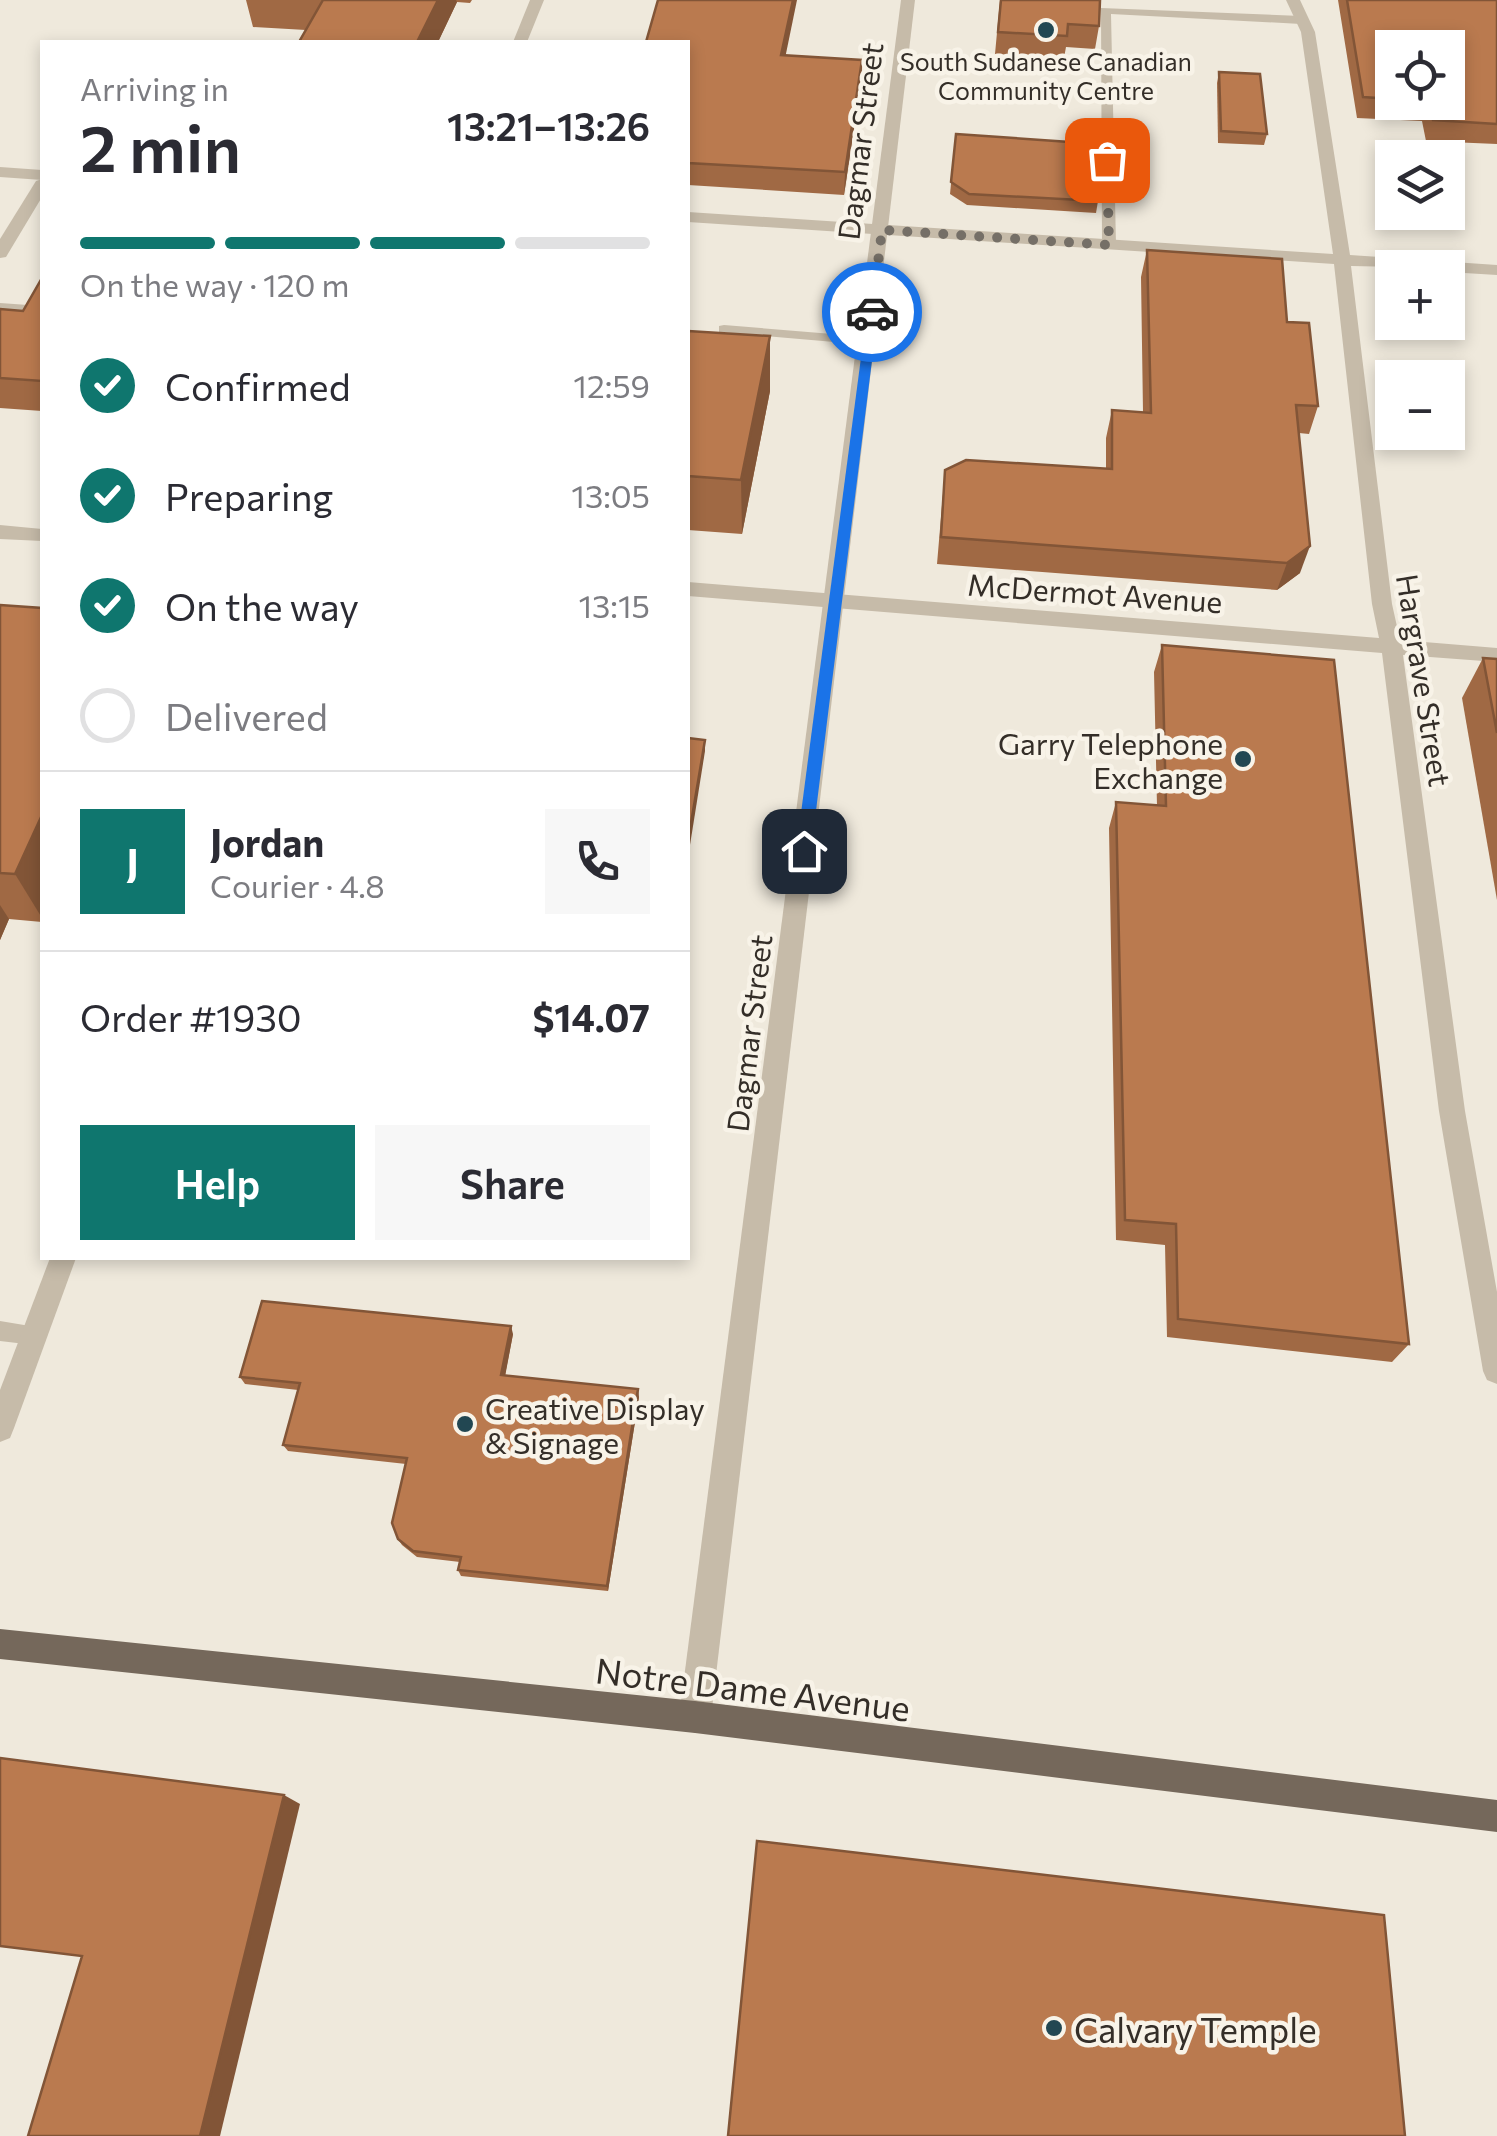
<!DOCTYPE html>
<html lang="en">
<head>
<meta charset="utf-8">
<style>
	:root { --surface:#fff; --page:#f7f7f7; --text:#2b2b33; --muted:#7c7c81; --line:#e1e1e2; --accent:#0f766e }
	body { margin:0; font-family:Commissioner,sans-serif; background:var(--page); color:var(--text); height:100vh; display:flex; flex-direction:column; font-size:38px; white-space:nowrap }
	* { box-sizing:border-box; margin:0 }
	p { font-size:32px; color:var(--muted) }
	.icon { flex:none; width:55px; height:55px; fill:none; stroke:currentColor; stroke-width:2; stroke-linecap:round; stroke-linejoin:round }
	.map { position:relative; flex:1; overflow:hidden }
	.drawer { position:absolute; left:40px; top:40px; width:650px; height:1220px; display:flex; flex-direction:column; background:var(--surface); border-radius:0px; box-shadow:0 5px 15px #0003 }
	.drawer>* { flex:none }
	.fabs { position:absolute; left:1375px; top:30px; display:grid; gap:20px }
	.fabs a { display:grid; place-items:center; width:90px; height:90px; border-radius:0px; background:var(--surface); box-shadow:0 5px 15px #0003; font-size:50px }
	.pin { position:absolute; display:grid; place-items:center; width:85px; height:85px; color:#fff; margin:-42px; border-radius:20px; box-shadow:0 5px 15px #0006 }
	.courier { position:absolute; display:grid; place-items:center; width:100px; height:100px; margin:-50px; border:8px solid #1a73e8; border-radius:50%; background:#fff; color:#222; box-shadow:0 2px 12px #0007 }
	.headline em { font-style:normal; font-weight:600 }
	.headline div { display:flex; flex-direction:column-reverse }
	.headline { display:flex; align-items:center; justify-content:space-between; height:170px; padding:0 40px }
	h1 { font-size:65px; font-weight:600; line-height:75px }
	.bar { display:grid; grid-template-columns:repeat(4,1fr); gap:15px 10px; align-content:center; height:120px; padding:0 40px }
	.bar i { height:12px; border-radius:8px; background:var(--line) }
	.bar .on { background:var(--accent) }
	.bar p { grid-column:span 4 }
	.line { display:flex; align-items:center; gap:25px; padding:0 40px; border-top:2px solid var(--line) }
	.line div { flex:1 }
	.round { display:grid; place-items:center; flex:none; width:105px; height:105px; border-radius:0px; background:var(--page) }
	ol { padding:0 40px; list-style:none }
	li { display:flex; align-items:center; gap:30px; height:110px }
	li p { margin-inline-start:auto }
	li .icon { padding:10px; border-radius:50%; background:var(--accent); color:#fff; stroke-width:4 }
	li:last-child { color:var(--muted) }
	li i { width:55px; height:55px; border:5px solid var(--line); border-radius:50% }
	.button { display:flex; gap:20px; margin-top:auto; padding:20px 40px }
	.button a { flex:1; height:115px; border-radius:0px; background:var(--accent); color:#fff; font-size:40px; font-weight:600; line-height:115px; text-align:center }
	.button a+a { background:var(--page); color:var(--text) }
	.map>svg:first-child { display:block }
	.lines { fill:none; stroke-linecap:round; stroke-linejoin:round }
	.service { fill:#c6bba9; fill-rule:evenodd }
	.minor { fill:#c6bba9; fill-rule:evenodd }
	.tertiary { fill:#c6bba9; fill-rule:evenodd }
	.primary { fill:#75685b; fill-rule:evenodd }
	.wall { fill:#a06944; fill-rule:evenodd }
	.shaded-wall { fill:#825537 }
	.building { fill:#ba7a4f; stroke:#825537; stroke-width:2.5 }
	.route { fill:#1a73e8 }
	.done { stroke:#756f67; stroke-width:10; stroke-dasharray:0 18 }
	.poi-dot { fill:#224752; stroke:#f8f3e8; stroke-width:4 }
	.labels { text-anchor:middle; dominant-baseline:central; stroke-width:9; stroke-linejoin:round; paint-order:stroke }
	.far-poi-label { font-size:25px; fill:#342e28; stroke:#f8f3e8 }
	.street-label { font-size:30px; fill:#342e28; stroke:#f8f3e8 }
	.poi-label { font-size:30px; fill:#342e28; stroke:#f8f3e8; text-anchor:end }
	.near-street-label { font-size:35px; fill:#342e28; stroke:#f8f3e8 }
	.near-poi-label { font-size:35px; fill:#342e28; stroke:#f8f3e8; text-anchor:start }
</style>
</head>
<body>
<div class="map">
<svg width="1497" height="2136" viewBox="0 0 1497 2136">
	<rect width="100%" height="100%" fill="#efe9dc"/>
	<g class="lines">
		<g class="service">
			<path d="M1101,8L1301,16L1307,20L1301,24L1111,14L1116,245L1109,249L1102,245Z"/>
			<path d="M0,303L42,306V314L0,311Z"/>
			<path d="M724,325L869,337L876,341L869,345L719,332V326Z"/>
			<path d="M0,1321L42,1328L45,1335L42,1342L34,1345L0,1341Z"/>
		</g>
		<g class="minor">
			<path d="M901,0H915L711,1717L706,1728L695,1733L684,1728L679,1717Z"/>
			<path d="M42,179V197L6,257L0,258V239L36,181Z"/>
		</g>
		<g class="tertiary">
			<path d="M530,0H544L527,42H513Z"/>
			<path d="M1286,0H1300L1315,32L1350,255L1497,265V275L1448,272V268L1351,266L1392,604L1400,640L1497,648V662L1403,655L1465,1111L1497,1292V1384L1487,1380L1483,1371L1439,1111L1382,653L688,596V582L1379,638L1372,604L1334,264L688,222V212L1333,254L1301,32Z"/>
			<path d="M0,167L42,170V180L0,177Z"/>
			<path d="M0,525L42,529V541L0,539Z"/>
			<path d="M50,1258H76L14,1428L10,1438L0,1442V1390Z"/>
		</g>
		<path class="primary" d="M0,1629L695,1701L1497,1800V1832L695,1733L0,1659Z"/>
	</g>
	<g class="wall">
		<path d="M246,0H472L470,3L457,2L438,42H299L306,30L253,27Z"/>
		<path d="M1000,0L1099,26L1095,49L1066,47L1064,58L995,54Z"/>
		<path d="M1338,0H1497V144L1426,141L1422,121L1357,118ZM1392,48L1448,102H1392Z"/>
		<path d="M688,42L785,55L862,60L861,82L844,195L688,185Z"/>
		<path d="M1219,72L1267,134L1264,145L1218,143L1217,83Z"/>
		<path d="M956,134L1098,201L1096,213L967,205L950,194Z"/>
		<path d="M1147,250L1287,322L1318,406L1309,434L1299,433L1300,573L1277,590L937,564L945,470L1106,468V438L1112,410L1143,412L1141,277Z"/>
		<path d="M42,278V411L0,408V309L23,311Z"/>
		<path d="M688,331L770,391L742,534L688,530Z"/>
		<path d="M0,605L42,608V922L9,919L0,940Z"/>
		<path d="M1162,645L1409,1344L1392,1362L1167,1337L1165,1245L1116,1240L1109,828L1116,802L1157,806L1154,672Z"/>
		<path d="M1483,658L1497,659V900L1462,698Z"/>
		<path d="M513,1334L505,1375L639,1397L608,1591L461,1576L458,1570L460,1562L417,1557L402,1545L398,1539L406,1464L288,1451L283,1445L298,1390L245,1384L240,1377Z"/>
	</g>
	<g class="shaded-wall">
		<path d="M438,0H456L457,2L438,42H417Z"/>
		<path d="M793,0H797L781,78V55Z"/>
		<path d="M862,60L861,82L844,195L845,172Z"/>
		<path d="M770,336V391L742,534L741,480Z"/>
		<path d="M1310,546L1300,573L1277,590L1287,563Z"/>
		<path d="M705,740V751L690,845L689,835Z"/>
		<path d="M42,815V918L15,874Z"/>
		<path d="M0,905L9,919L0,940Z"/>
		<path d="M511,1326L513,1334L504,1382L501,1375Z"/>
		<path d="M638,1389L639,1397L608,1591L607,1586Z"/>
		<path d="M284,1795L300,1804L220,2136H200Z"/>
	</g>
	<g class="building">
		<path d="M323,0H438L417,42H299Z"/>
		<path d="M658,0H793L781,55L862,60L845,172L688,163V42H646Z"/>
		<path d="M1001,0H1100L1099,26L1068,24L1067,36L998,32Z"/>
		<path d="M1347,0H1497V124L1433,120L1429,102H1448V48H1392V99L1363,97Z"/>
		<path d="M1219,72L1260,74L1267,134L1221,131Z"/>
		<path d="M956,134L1098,144V201L969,194L951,182Z"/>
		<path d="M1147,250L1282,259L1287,322L1309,323L1318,406L1296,405L1310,546L1287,563L941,537L945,470L966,460L1112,469V410L1151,413Z"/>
		<path d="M42,278V381L0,378V309L23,311Z"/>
		<path d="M688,331L770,336L741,480L688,476Z"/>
		<path d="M0,605L42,608V815L15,874L0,873Z"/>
		<path d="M1162,645L1334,660L1409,1344L1178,1319L1176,1224L1125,1220L1116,802L1166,806Z"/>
		<path d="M1483,658L1497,659V733Z"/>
		<path d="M688,738L705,740L689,835L688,834Z"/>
		<path d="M262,1301L511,1326L501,1375L638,1389L607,1586L458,1570L461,1557L413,1551L398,1539L392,1523L407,1458L283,1445L300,1383L240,1377Z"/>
		<path d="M0,1758L284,1795L200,2136H28L82,1956L0,1946Z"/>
		<path d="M757,1841L1384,1915L1405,2136H728Z"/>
	</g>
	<path class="route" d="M872,309L878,312L811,851L804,857L796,851L867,312Z"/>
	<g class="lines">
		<path class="done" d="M872,312L882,230L1109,245L1107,160"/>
	</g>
	<g class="poi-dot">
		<circle cx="1046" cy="30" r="10"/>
		<circle cx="1243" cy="759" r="10"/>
		<circle cx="465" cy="1424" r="10"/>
		<circle cx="1054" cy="2028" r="10"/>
	</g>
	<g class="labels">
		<g class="far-poi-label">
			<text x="1046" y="61">South Sudanese Canadian<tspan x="1046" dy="29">Community Centre</tspan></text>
		</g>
		<g class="street-label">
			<text transform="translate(859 141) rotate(-83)">Dagmar Street</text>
			<text transform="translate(1095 592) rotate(4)">McDermot Avenue</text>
			<text transform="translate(1425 680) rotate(81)">Hargrave Street</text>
			<text transform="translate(748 1033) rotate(-83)">Dagmar Street</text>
		</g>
		<g class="poi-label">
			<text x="1223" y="742">Garry Telephone<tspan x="1223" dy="34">Exchange</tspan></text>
			<text x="485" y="1407" text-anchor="start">Creative Display<tspan x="485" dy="34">&amp; Signage</tspan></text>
		</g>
		<g class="near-street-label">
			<text transform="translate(753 1688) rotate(7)">Notre Dame Avenue</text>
		</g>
		<g class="near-poi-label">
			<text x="1074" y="2028">Calvary Temple</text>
		</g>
	</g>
</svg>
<div class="fabs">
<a><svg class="icon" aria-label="locate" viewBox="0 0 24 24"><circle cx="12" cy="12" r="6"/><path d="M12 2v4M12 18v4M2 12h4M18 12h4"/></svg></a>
<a><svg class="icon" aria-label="layers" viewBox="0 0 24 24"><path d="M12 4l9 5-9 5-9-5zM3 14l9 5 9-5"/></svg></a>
<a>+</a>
<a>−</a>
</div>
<div class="pin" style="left:1107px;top:160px;background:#ea580c"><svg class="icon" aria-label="bag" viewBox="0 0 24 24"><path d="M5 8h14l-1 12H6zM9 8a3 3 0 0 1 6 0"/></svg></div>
<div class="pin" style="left:804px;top:851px;background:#1f2937"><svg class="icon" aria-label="home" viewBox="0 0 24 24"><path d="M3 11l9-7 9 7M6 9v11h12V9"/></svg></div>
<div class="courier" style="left:872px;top:312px"><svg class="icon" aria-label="car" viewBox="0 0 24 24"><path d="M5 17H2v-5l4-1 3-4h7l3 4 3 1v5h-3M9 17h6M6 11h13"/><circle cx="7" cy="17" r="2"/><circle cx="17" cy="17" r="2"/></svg></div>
<section class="drawer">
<div class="headline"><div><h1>2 min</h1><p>Arriving in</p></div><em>13:21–13:26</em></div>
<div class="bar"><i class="on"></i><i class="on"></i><i class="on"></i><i></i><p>On the way · 120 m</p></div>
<ol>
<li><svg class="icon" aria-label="check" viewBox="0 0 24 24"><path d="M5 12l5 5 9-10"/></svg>Confirmed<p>12:59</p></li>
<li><svg class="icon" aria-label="check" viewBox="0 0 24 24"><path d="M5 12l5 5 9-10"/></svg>Preparing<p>13:05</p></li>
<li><svg class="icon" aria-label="check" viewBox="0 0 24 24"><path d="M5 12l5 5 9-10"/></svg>On the way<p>13:15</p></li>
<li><i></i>Delivered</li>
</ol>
<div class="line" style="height:180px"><b class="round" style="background:var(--accent);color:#fff">J</b><div><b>Jordan</b><p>Courier · 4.8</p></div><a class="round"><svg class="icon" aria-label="phone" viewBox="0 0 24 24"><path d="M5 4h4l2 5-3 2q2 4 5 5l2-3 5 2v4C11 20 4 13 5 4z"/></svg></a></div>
<div class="line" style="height:130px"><div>Order #1930</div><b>$14.07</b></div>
<div class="button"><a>Help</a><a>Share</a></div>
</section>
</div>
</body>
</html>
